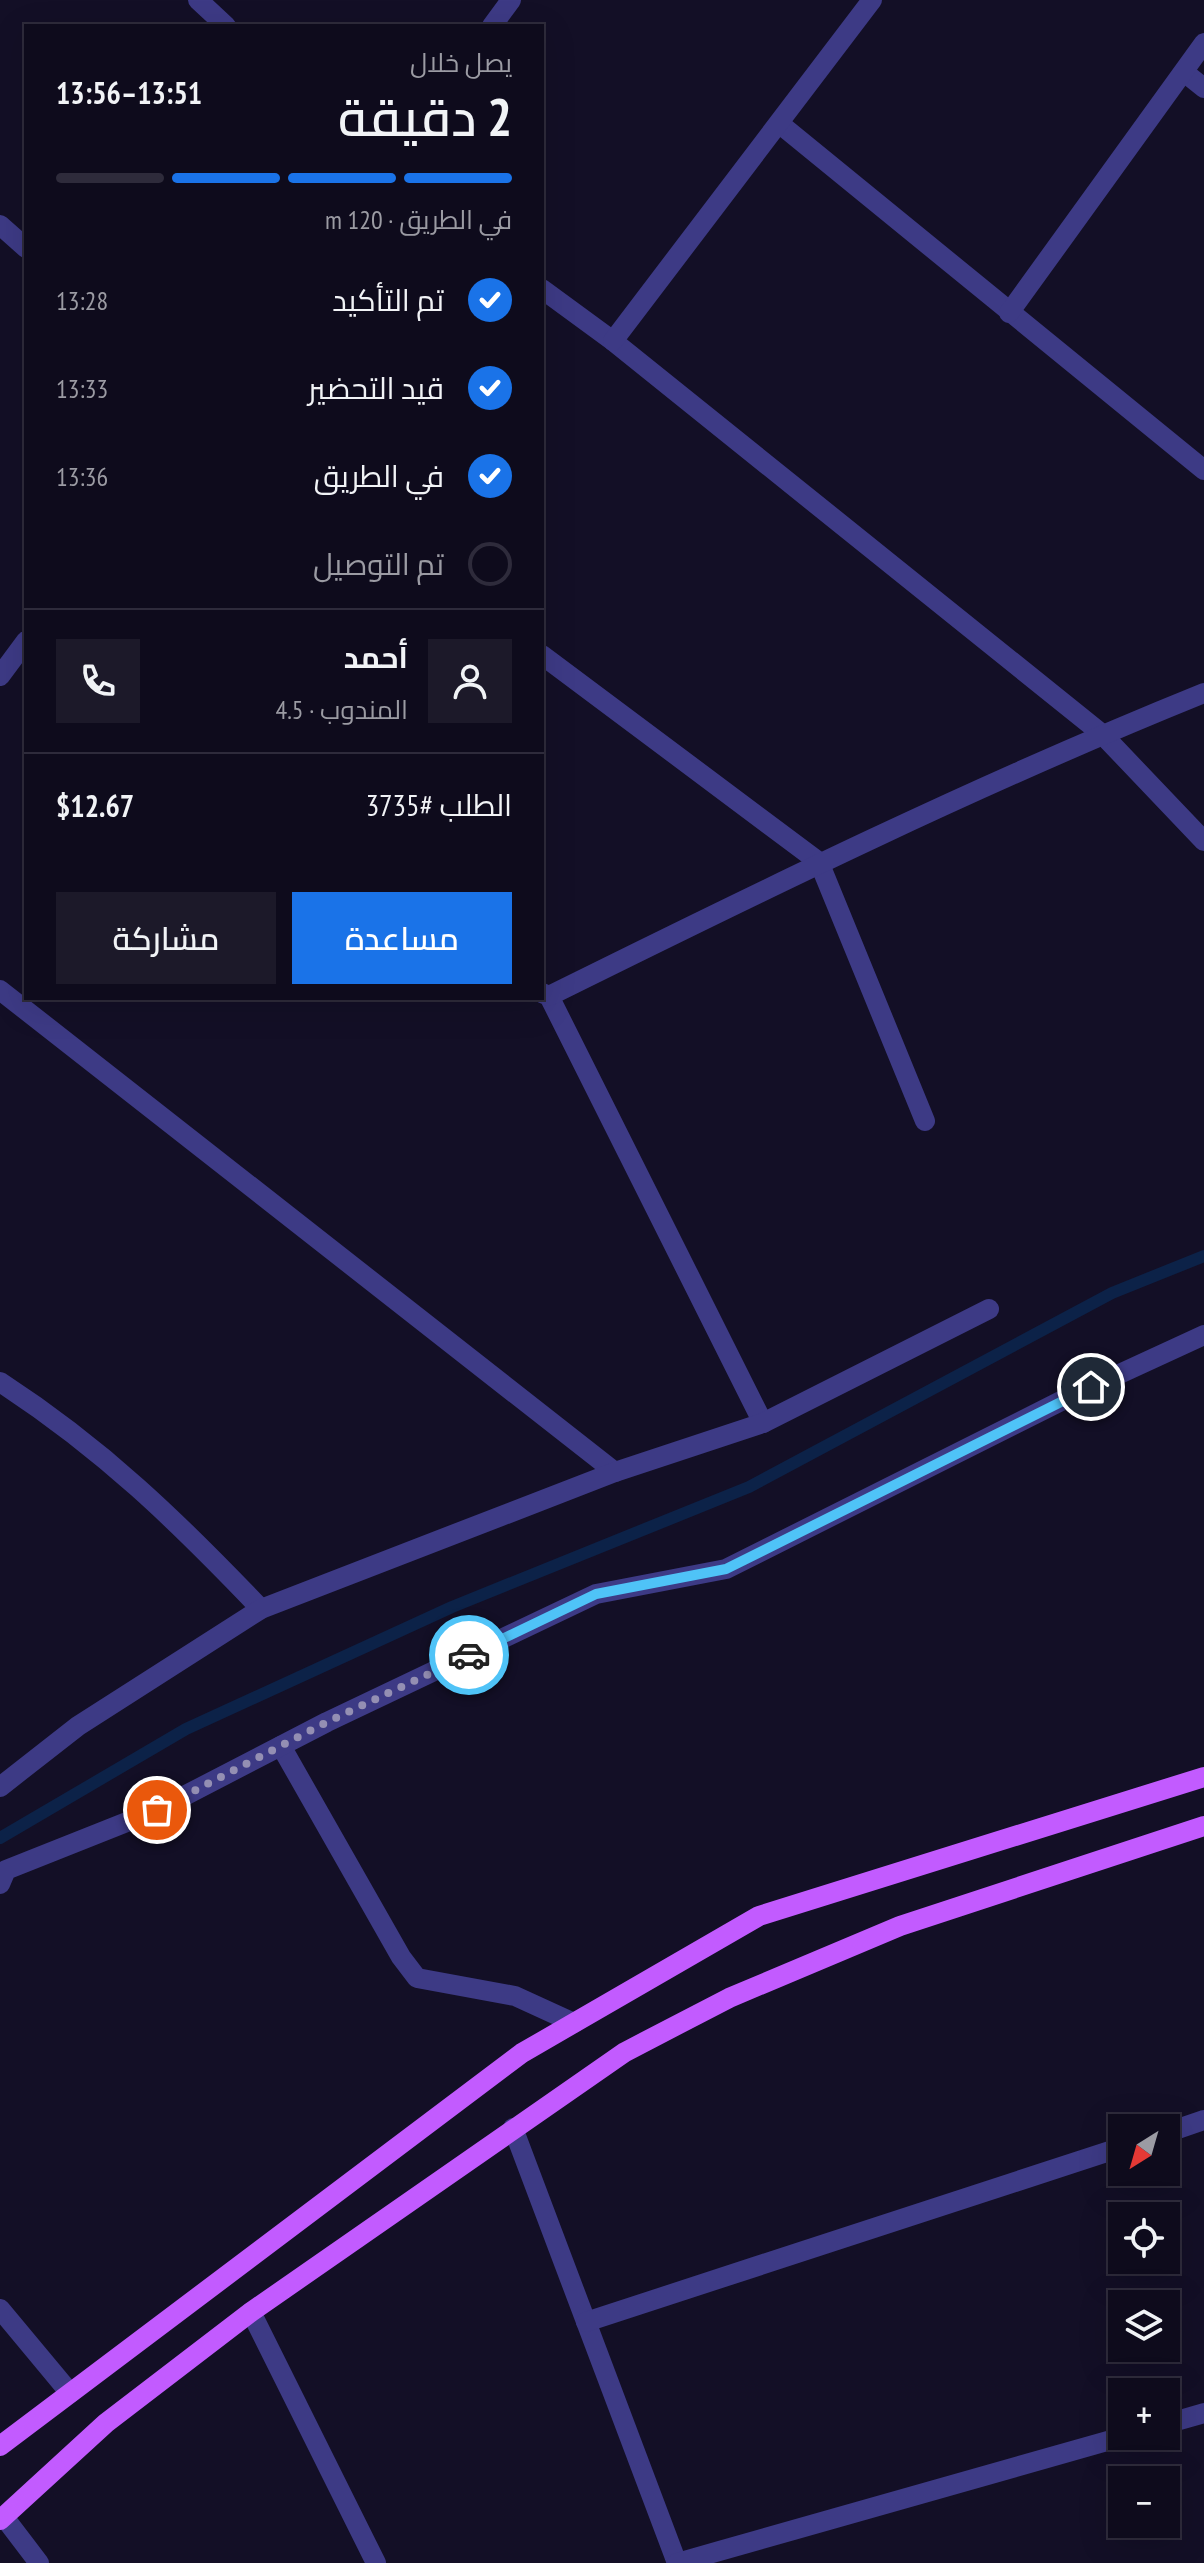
<!DOCTYPE html>
<html lang="ar">
<head>
<meta charset="utf-8">
<style>
	:root { --surface:#0e0b1c; --page:#1c1929; --text:#f1f3f6; --muted:#9b9ba3; --line:#2e2b3b; --accent:#1a73e8 }
	body { margin:0; font-family:"PT Sans Narrow",Cairo,sans-serif; background:var(--page); color:var(--text); direction:rtl; height:100vh; display:flex; flex-direction:column; font-size:30px; white-space:nowrap }
	* { box-sizing:border-box; margin:0 }
	p { font-size:26px; color:var(--muted) }
	.icon { flex:none; width:44px; height:44px; fill:none; stroke:currentColor; stroke-width:2; stroke-linecap:round; stroke-linejoin:round }
	.map { position:relative; flex:1; overflow:hidden; direction:ltr }
	.sheet { position:absolute; left:24px; top:24px; width:520px; height:976px; display:flex; flex-direction:column; background:var(--surface); border-radius:0px; box-shadow:0 8px 32px #0002,0 0 0 2px var(--line); direction:rtl }
	.sheet>* { flex:none }
	.needle { width:52px; rotate:217deg }
	.tools { position:absolute; left:1108px; top:2114px; display:grid; gap:16px }
	.tools a { display:grid; place-items:center; width:72px; height:72px; border-radius:0px; background:var(--surface); box-shadow:0 8px 32px #0002,0 0 0 2px var(--line); font-size:40px }
	.pin { position:absolute; display:grid; place-items:center; width:68px; height:68px; color:#fff; margin:-34px; border:4px solid #fff; border-radius:50%; box-shadow:0 2px 8px #0007 }
	.courier { position:absolute; display:grid; place-items:center; width:80px; height:80px; margin:-40px; border:6px solid #4fc3f7; border-radius:50%; background:#fff; color:#222; box-shadow:0 2px 10px #0007 }
	.head em { font-style:normal; font-weight:600 }
	.head div { display:flex; flex-direction:column-reverse }
	.head { display:flex; align-items:center; justify-content:space-between; height:136px; padding:0 32px }
	h1 { font-size:52px; font-weight:600; line-height:60px }
	.bar { display:grid; grid-template-columns:repeat(4,1fr); gap:12px 8px; align-content:center; height:96px; padding:0 32px }
	.bar i { height:10px; border-radius:6px; background:var(--line) }
	.bar .selected { background:var(--accent) }
	.bar p { grid-column:span 4 }
	.line { display:flex; align-items:center; gap:20px; padding:0 32px; border-top:2px solid var(--line) }
	.line div { flex:1 }
	.round { display:grid; place-items:center; flex:none; width:84px; height:84px; border-radius:0px; background:var(--page) }
	ol { padding:0 32px; list-style:none }
	li { display:flex; align-items:center; gap:24px; height:88px }
	li p { margin-inline-start:auto }
	li .icon { padding:8px; border-radius:50%; background:var(--accent); color:#fff; stroke-width:4 }
	li:last-child { color:var(--muted) }
	li i { width:44px; height:44px; border:4px solid var(--line); border-radius:50% }
	.primary-button { display:flex; gap:16px; margin-top:auto; padding:16px 32px }
	.primary-button a { flex:1; height:92px; border-radius:0px; background:var(--accent); color:#fff; font-size:32px; font-weight:600; line-height:92px; text-align:center }
	.primary-button a+a { background:var(--page); color:var(--text) }
	.map>svg:first-child { display:block }
	.lines { fill:none; stroke-linecap:round; stroke-linejoin:round }
	.stream { stroke:#0c2248; stroke-width:12 }
	.minor { stroke:#3d3a85; stroke-width:20 }
	.major { stroke:#c25bff; stroke-width:20 }
	.done { stroke:#948fb3; stroke-width:8; stroke-dasharray:0 14.4 }
	.route { stroke:#4fc3f7; stroke-width:10 }
</style>
</head>
<body>
<div class="map">
<svg width="1204" height="2563" viewBox="0 0 1204 2563">
	<rect width="100%" height="100%" fill="#130f26"/>
	<g class="lines">
		<path class="stream" d="M0,1838L186,1729L452,1607L749,1487L1112,1293L1204,1256"/>
		<g class="minor">
			<path d="M198,0L226,26"/>
			<path d="M492,26L511,0"/>
			<path d="M1184,72L1204,88"/>
			<path d="M780,124L1204,470"/>
			<path d="M0,225L26,248"/>
			<path d="M542,289L613,341L1102,734L1204,841"/>
			<path d="M1009,313L1204,43"/>
			<path d="M613,341L872,0"/>
			<path d="M542,655L819,862L925,1121"/>
			<path d="M0,676L26,641"/>
			<path d="M0,990L615,1472"/>
			<path d="M542,993L549,996L763,1423"/>
			<path d="M549,996C765,889 981,783 1204,693"/>
			<path d="M0,1382C103,1449 177,1521 261,1609"/>
			<path d="M281,1746L401,1957L417,1978L515,1996L574,2023"/>
			<path d="M0,1787L78,1726L261,1609L615,1472L763,1423L989,1309"/>
			<path d="M0,1884L6,1870L157,1810L327,1722L596,1594L726,1569L1063,1400L1204,1335"/>
			<path d="M513,2128L677,2563"/>
			<path d="M1166,2133L1204,2120"/>
			<path d="M0,2309L70,2393"/>
			<path d="M251,2312L376,2563"/>
			<path d="M586,2322L1122,2147"/>
			<path d="M1166,2424L1204,2413"/>
			<path d="M4,2517L39,2563"/>
			<path d="M677,2563L1125,2436"/>
		</g>
		<g class="major">
			<path d="M0,2446L522,2053L759,1916L1204,1777"/>
			<path d="M0,2520L106,2423L251,2312L625,2052L729,1998L900,1926L1204,1826"/>
		</g>
	</g>
	<g class="lines">
		<path class="done" d="M157,1810L327,1722L469,1655"/>
		<path class="route" d="M469,1655L596,1594L726,1569L1091,1387"/>
	</g>
</svg>
<div class="tools">
<a><svg class="needle" viewBox="-14 -14 28 28"><path d="M0-13l5 13h-10z" fill="#e53935"/><path d="M0 13l5-13h-10z" fill="#9b9ba3"/></svg></a>
<a><svg class="icon" aria-label="locate" viewBox="0 0 24 24"><circle cx="12" cy="12" r="6"/><path d="M12 2v4M12 18v4M2 12h4M18 12h4"/></svg></a>
<a><svg class="icon" aria-label="layers" viewBox="0 0 24 24"><path d="M12 4l9 5-9 5-9-5zM3 14l9 5 9-5"/></svg></a>
<a>+</a>
<a>−</a>
</div>
<div class="pin" style="left:157px;top:1810px;background:#ea580c"><svg class="icon" aria-label="bag" viewBox="0 0 24 24"><path d="M5 8h14l-1 12H6zM9 8a3 3 0 0 1 6 0"/></svg></div>
<div class="pin" style="left:1091px;top:1387px;background:#1f2937"><svg class="icon" aria-label="home" viewBox="0 0 24 24"><path d="M3 11l9-7 9 7M6 9v11h12V9"/></svg></div>
<div class="courier" style="left:469px;top:1655px"><svg class="icon" aria-label="car" viewBox="0 0 24 24"><path d="M5 17H2v-5l4-1 3-4h7l3 4 3 1v5h-3M9 17h6M6 11h13"/><circle cx="7" cy="17" r="2"/><circle cx="17" cy="17" r="2"/></svg></div>
<section class="sheet">
<div class="head"><div><h1>2 دقيقة</h1><p>يصل خلال</p></div><em>13:51–13:56</em></div>
<div class="bar"><i class="selected"></i><i class="selected"></i><i class="selected"></i><i></i><p>في الطريق · 120 m</p></div>
<ol>
<li><svg class="icon" aria-label="check" viewBox="0 0 24 24"><path d="M5 12l5 5 9-10"/></svg>تم التأكيد<p>13:28</p></li>
<li><svg class="icon" aria-label="check" viewBox="0 0 24 24"><path d="M5 12l5 5 9-10"/></svg>قيد التحضير<p>13:33</p></li>
<li><svg class="icon" aria-label="check" viewBox="0 0 24 24"><path d="M5 12l5 5 9-10"/></svg>في الطريق<p>13:36</p></li>
<li><i></i>تم التوصيل</li>
</ol>
<div class="line" style="height:144px"><a class="round"><svg class="icon" aria-label="person" viewBox="0 0 24 24"><circle cx="12" cy="8" r="4"/><path d="M4 21q1-7 8-7t8 7"/></svg></a><div><b>أحمد</b><p>المندوب · 4.5</p></div><a class="round"><svg class="icon" aria-label="phone" viewBox="0 0 24 24"><path d="M5 4h4l2 5-3 2q2 4 5 5l2-3 5 2v4C11 20 4 13 5 4z"/></svg></a></div>
<div class="line" style="height:104px"><div>الطلب #3735</div><b>$12.67</b></div>
<div class="primary-button"><a>مساعدة</a><a>مشاركة</a></div>
</section>
</div>
</body>
</html>
